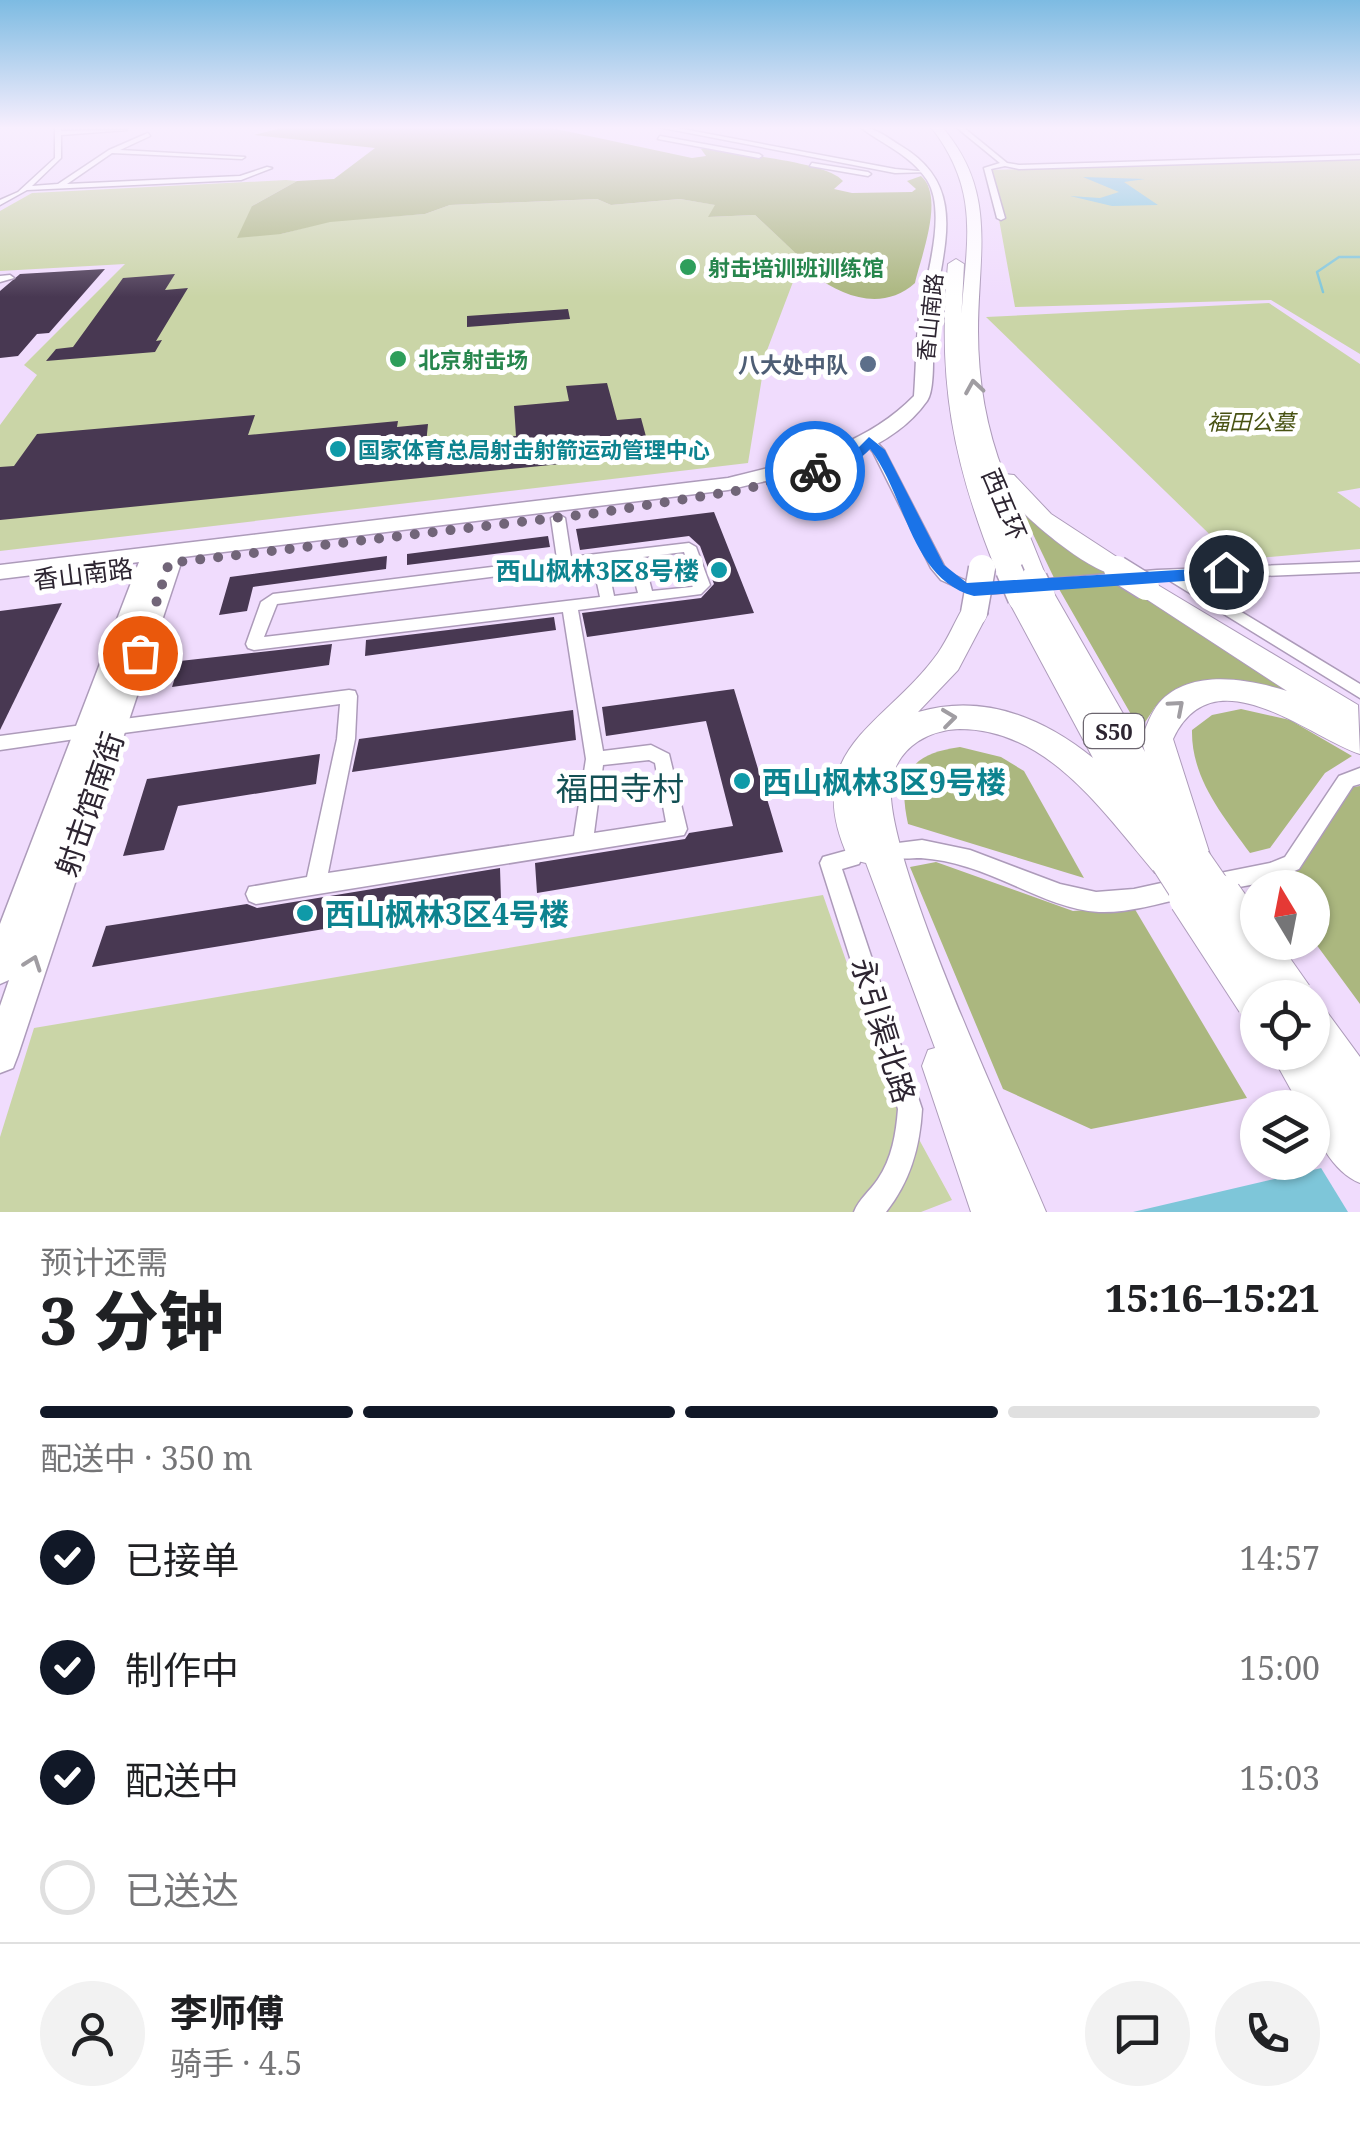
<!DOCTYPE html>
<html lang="zh">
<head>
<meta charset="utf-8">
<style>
	:root { --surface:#fff; --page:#f2f2f2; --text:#202124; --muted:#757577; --line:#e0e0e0; --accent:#111827 }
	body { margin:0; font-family:"Noto Serif","Noto Sans SC",serif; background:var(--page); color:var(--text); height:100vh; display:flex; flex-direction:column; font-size:38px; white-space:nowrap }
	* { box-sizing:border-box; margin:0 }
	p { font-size:32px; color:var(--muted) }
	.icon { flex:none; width:55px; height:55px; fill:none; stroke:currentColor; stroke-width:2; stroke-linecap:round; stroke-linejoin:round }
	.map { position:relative; height:1212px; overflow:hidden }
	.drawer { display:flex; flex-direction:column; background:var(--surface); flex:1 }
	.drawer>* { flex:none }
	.needle { width:65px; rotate:350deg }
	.buttons { position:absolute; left:1240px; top:870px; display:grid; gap:20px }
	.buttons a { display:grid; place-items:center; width:90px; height:90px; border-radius:50%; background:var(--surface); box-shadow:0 2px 8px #0004; font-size:50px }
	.pin { position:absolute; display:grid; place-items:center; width:85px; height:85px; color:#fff; margin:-42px; border:5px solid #fff; border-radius:50%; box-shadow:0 2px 10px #0007 }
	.courier { position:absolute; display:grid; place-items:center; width:100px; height:100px; margin:-50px; border:8px solid #1a73e8; border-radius:50%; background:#fff; color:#222; box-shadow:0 2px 12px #0007 }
	.head em { font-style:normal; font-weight:800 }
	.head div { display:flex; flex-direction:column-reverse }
	.head { display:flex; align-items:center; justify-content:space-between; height:170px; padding:0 40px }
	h1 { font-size:65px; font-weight:800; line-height:75px }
	.bar { display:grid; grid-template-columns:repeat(4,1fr); gap:15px 10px; align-content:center; height:120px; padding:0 40px }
	.bar i { height:12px; border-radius:8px; background:var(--line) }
	.bar .selected { background:var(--accent) }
	.bar p { grid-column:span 4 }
	.line { display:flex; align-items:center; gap:25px; padding:0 40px; border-top:2px solid var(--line) }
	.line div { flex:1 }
	.round { display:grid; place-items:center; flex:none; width:105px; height:105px; border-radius:52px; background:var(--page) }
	ol { padding:0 40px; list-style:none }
	li { display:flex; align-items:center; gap:30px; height:110px }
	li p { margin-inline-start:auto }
	li .icon { padding:10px; border-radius:50%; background:var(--accent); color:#fff; stroke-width:4 }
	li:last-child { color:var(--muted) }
	li i { width:55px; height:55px; border:5px solid var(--line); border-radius:50% }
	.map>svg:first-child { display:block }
	.green { fill:#cad5a7 }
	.forest { fill:#abb77f }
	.water { fill:#7ec6d9 }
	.pier { fill:#f0dcfd }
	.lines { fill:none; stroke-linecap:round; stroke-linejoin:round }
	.stream { stroke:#7ec6d9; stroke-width:2.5 }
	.building { fill:#483852 }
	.street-casing { stroke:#ad9bba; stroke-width:3 }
	.secondary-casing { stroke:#ad9bba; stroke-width:3 }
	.highway-casing { stroke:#ad9bba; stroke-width:2 }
	.street { fill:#fff; fill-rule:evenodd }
	.secondary { fill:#fff; fill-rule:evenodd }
	.highway { fill:#fff; fill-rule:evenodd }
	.highway-bridge-far2-casing { stroke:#ad9bba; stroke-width:29; stroke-linecap:butt }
	.highway-bridge-far1-casing { stroke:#ad9bba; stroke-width:36; stroke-linecap:butt }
	.highway-bridge-casing { stroke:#ad9bba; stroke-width:46; stroke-linecap:butt }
	.highway-bridge-far2 { stroke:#fff; stroke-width:26 }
	.highway-bridge-far1 { stroke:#fff; stroke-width:34 }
	.highway-bridge { stroke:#fff; stroke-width:44 }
	.oneway { stroke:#a09da2 }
	.route { fill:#1a73e8 }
	.done { stroke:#716578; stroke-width:10; stroke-dasharray:0 18 }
	.leisure-dot { fill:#2e9e5b; stroke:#fff; stroke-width:4 }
	.service-dot { fill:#5c6f8a; stroke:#fff; stroke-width:4 }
	.culture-dot { fill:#0f9aa8; stroke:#fff; stroke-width:4 }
	.labels { text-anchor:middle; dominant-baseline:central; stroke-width:10; stroke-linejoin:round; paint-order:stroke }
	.far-leisure-label { font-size:22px; font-weight:bold; fill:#27864d; stroke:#fff; text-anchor:start }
	.far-street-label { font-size:22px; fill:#2d2531; stroke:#fff }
	.far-service-label { font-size:22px; font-weight:bold; fill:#4e5e75; stroke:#fff; text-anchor:end }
	.far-park-label { font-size:22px; font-style:italic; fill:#485213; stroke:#fff }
	.far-culture-label { font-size:22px; font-weight:bold; fill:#0d838f; stroke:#fff; text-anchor:start }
	.shield { fill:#fff; stroke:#6c666f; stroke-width:2.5 }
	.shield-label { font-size:22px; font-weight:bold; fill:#2d2531 }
	.street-label { font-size:25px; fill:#2d2531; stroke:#fff }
	.culture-label { font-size:25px; font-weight:bold; fill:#0d838f; stroke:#fff; text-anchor:end }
	.near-culture-label { font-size:30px; font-weight:bold; fill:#0d838f; stroke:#fff; text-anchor:start }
	.near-street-label { font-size:30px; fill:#2d2531; stroke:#fff }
	.near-neighbourhood-label { font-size:32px; fill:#135054; stroke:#fff }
</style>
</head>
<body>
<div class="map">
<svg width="1360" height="1212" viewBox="0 0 1360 1212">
	<rect width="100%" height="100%" fill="#f0dcfd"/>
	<g class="green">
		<path d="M1360,160V354L1271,300L1015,307L990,170Z"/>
		<path d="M286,180L297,181L252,206L281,234L330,221L425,214L450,205L597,199L611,205L680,199L716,205L709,217L755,215L816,272L796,274L766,353L748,463L0,551V425L37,375L24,365L125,264L0,271V211L32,193Z"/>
		<path d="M1269,303L1360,364V488L1337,492L1360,508V549L1236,560L986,317Z"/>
		<path d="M823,895L890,1086L952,1200L921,1212H0V1137L34,1028Z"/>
	</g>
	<g class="forest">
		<path d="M285,127H547L692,158L706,156L701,149H708C736,154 828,162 843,181L834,189L852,193L912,192L916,189L907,181L921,176C945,197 921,256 915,283C884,311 844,298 814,275L823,273L816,264L805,262L755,215L708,217L715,205L680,199L611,205L597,199L450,205L425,214L330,222L281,234L237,238L252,206L297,181L334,179L375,148L254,135Z"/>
		<path d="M1020,507L1116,573L1055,580Z"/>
		<path d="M1132,583L1314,698L1175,691L1155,707L1140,730L1059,589Z"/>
		<path d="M1241,709L1290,720L1352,756L1325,773L1270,848L1250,853C1223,816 1191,778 1192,730L1212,715Z"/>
		<path d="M960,747L1001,757L1024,771L1084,878L908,824C897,774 910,754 960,747Z"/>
		<path d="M1360,786V1004L1313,940L1312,888L1274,887L1270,882L1294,874L1353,787Z"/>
		<path d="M936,862L1073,911L1133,906L1247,1098L1091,1129L1003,1089L910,867Z"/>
	</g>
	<g class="water">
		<path d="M1083,177L1145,179L1124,182L1158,205L1112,206L1070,196L1100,198L1119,192Z"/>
		<path d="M1360,1159V1212H1133Z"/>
	</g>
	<path class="pier" d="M1360,1154V1212H1348L1318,1163Z"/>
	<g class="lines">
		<path class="stream" d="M1323,292L1317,272L1339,257H1360"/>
	</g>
	<g class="building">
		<path d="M105,269L49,333L37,334L18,356L0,358V291L20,274Z"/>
		<path d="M175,274L165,290L188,288L156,341L162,340L155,352L46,361L56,349L73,347L123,278Z"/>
		<path d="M568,309L570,319L467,327V316Z"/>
		<path d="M607,383L617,420L641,418L651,455L0,520V467L14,466L37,434L255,415L248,435L398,421L397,427L428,424L426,444L516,436L514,406L569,401L566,386Z"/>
		<path d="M714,512L754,613L587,637L582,613L701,598L714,584L700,546L689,536L580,550L576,529Z"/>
		<path d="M548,536L550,547L407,565V554Z"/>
		<path d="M387,556L386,569L253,587L247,611L219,615L230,577Z"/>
		<path d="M62,603L0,730V611Z"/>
		<path d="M554,617L556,630L365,656L366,640Z"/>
		<path d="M332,644L329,665L172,687L180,661Z"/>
		<path d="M734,689L783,852L537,893L535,863L685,839L689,833L733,826L706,721L606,736L602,707Z"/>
		<path d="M573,710L576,740L352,772L359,739Z"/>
		<path d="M320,754L316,784L178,806L164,850L123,856L147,779Z"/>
		<path d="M500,868L501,900L92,967L106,926L247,904L257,908Z"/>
	</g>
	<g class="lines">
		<g class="street-casing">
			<g id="street">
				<path d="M55,127H61V131L127,130L61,135V158L32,186L58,184L109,150L148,133L150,136L120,150L245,157L242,159L112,153L67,184L240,176L267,167L272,168L241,180L27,190L0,205V200L18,192L55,158Z"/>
				<path d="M658,127H672L895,169L929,172L895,173Z"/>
				<path d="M956,127H963L1007,163L1019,165L1360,155V159L1019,169L1005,166L991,169L1005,218L1001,220L997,218L984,168L1000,163Z"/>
				<path d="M660,136L759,154L762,156L759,158L658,139Z"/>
				<path d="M812,163L868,172L871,174L868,176L810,166Z"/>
				<path d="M0,276L10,275L14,278L0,282Z"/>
				<path d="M869,437L873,438L884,450L944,566L951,574L976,585L1157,570L1360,562V572L1187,579L1360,684V698L1167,579L974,595L941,580L931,568L873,452L863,441Z"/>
				<path d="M558,514L565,518L571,557L689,543L696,547L710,585L701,594L578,610L603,751L651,745L669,754L687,829L684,835L256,904L249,901L246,894L249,887L307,877L337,739L340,704L116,734L110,732L107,727L110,722L116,720L349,690L355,691L357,696L355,739L328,873L574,836L586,759L563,612L254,650L248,648L246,644L261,602L273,594L557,559L551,518ZM684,552L695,584L692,587L652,591L643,557ZM629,559L638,593L614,596L607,562ZM593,564L600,597L264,637L277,604ZM649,760L655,763L666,822L594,833L603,765Z"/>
				<path d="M90,724L96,726L99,731L96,736L0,750V736Z"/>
				<path d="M1360,768V784L1353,786L1299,869L1272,881L1212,892L1205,890L1202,883L1205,876L1270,863L1285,857L1339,776Z"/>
				<path d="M922,840L970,850L1060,884L1096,892L1134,889L1184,878L1191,881L1194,888L1191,895L1184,898C1157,904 1128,913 1099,912C1053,909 1011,880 967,867C952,862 936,859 921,858C910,858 901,860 890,856L887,850L890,844Z"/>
				<path d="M852,849L859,852L862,858L859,864L842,869L922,1109C920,1147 910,1182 886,1212H854C859,1199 870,1191 878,1179C892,1158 896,1134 898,1109L820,863L823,857Z"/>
			</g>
		</g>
		<g class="secondary-casing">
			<path id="secondary" d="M860,127C875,127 888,138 901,146C975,190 937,258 933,326C932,343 936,389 927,401C885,461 794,473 728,490L183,557L18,1055L13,1068L0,1073V1006L9,980L0,984V924L139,562L0,579V565L728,478C796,461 863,448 914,396C916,370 916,343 919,318C925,280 948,213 927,180C911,155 882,144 860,127Z"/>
		</g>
		<g class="highway-casing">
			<g id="highway">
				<path d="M931,127H942C998,192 978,253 978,331C978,380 986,428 1004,474L1014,475L1051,514L1126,563L1130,569L1126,575C1101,582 1035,526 1018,507L1047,579L1034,588L1025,585L1019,574L1009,579L996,570C953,463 937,380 948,264L956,259L964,264L961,323C965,245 983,194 931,127Z"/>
				<path d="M1146,578L1358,705L1360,754C1307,736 1213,653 1173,739L1212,861L1207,873L1194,878L1155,873C1104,813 1048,729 960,729C929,730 900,746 892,778C876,842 1014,1135 1046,1212H971L922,1066L928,1050L935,1048L866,863L849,859C798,748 886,726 938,653C948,639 955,621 964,606L974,603L988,613L958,670L918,712C982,693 1042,717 1093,758L1007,598L1021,589L1052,590L1145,752L1141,739C1146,728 1151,712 1159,703C1190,668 1248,679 1287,691L1137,593L1133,587L1137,581Z"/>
				<path d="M1312,1006L1327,1012L1360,1057V1183C1333,1172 1312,1136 1312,1108H1301L1270,1052H1312Z"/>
			</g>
		</g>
		<use href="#street" class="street"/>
		<use href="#secondary" class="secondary"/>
		<use href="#highway" class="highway"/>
		<g class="highway-bridge-far2-casing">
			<g id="highway-bridge-far2">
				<path d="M1117,569L1146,587"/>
				<path d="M1009,570L1021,598"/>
				<path d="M1034,579L1042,596"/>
				<path d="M974,613L982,568"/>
			</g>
		</g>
		<g class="highway-bridge-far1-casing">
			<g id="highway-bridge-far1">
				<path d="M1168,861L1193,900"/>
				<path d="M1194,861L1221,900"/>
			</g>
		</g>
		<g class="highway-bridge-casing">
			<g id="highway-bridge">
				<path d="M1191,897L1258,1000"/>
				<path d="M1220,897L1291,998"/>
			</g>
		</g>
		<use href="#highway-bridge-far2" class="highway-bridge-far2"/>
		<use href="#highway-bridge-far1" class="highway-bridge-far1"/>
		<use href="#highway-bridge" class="highway-bridge"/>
	</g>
	<defs><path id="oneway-chevron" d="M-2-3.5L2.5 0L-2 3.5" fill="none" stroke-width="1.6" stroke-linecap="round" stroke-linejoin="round" transform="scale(2.5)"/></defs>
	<g class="oneway">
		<use href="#oneway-chevron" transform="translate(974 387) rotate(-99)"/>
		<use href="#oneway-chevron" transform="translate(1177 707) rotate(-41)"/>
		<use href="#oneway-chevron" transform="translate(949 718) rotate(-7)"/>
		<use href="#oneway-chevron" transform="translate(33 963) rotate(-70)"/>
	</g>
	<linearGradient id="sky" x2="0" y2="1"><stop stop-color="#7dbbe2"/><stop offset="0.43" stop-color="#f8effe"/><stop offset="1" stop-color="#f8effe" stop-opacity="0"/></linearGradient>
	<rect width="1360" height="297" fill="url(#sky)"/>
	<path class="route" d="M869,437L885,450L944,565L967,583L1226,567L1234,572L1226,578L974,596C910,579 906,495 870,449C860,462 822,479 809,471L855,451Z"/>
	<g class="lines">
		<path class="done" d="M140,653L169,563L597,513L742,490L815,471"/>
	</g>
	<g class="leisure-dot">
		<circle cx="688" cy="267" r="10"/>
		<circle cx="398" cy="359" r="10"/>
	</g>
	<circle class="service-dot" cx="868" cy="364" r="10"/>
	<g class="culture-dot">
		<circle cx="338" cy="449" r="10"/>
		<circle cx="719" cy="570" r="10"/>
		<circle cx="742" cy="781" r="10"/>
		<circle cx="305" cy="913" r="10"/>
	</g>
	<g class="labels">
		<g class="far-leisure-label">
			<text x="708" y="267">射击培训班训练馆</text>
			<text x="418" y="359">北京射击场</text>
		</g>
		<g class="far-street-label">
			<text transform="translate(929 317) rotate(-84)">香山南路</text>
		</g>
		<g class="far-service-label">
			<text x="848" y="364">八大处中队</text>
		</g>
		<g class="far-park-label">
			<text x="1251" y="421">福田公墓</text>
		</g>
		<g class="far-culture-label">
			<text x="358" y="449">国家体育总局射击射箭运动管理中心</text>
		</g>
		<rect class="shield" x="1084" y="714" width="60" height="34" rx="8"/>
		<g class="shield-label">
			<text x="1114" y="731">S50</text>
		</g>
		<g class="street-label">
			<text transform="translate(1005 504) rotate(67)">西五环</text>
			<text transform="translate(83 573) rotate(-7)">香山南路</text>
		</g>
		<g class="culture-label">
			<text x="699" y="570">西山枫林3区8号楼</text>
		</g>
		<g class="near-culture-label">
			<text x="762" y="781">西山枫林3区9号楼</text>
			<text x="325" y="913">西山枫林3区4号楼</text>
		</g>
		<g class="near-street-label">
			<text transform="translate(89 804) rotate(-71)">射击馆南街</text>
			<text transform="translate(884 1030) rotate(73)">永引渠北路</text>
		</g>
		<g class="near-neighbourhood-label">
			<text x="620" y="787">福田寺村</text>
		</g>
	</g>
</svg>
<div class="buttons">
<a><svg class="needle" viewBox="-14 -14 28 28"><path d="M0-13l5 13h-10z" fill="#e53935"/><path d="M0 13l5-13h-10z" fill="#757577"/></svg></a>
<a><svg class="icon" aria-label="locate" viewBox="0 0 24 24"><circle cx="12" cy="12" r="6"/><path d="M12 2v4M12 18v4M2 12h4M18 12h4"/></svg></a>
<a><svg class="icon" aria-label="layers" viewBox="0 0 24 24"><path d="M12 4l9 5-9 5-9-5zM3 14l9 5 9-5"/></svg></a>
</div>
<div class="pin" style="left:140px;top:653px;background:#ea580c"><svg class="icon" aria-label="bag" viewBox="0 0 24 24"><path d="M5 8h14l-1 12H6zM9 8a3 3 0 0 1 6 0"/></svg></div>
<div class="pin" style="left:1226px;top:572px;background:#1f2937"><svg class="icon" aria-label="home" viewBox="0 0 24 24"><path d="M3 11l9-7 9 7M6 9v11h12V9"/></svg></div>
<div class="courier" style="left:815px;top:471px"><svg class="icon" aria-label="bike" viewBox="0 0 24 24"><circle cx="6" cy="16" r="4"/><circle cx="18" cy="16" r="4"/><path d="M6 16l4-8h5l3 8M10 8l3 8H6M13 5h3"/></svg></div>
</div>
<section class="drawer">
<div class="head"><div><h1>3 分钟</h1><p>预计还需</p></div><em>15:16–15:21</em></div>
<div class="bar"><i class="selected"></i><i class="selected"></i><i class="selected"></i><i></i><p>配送中 · 350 m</p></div>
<ol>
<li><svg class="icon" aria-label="check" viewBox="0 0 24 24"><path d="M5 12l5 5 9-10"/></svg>已接单<p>14:57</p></li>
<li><svg class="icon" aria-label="check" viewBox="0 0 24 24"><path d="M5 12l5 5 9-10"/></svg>制作中<p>15:00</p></li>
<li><svg class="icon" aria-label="check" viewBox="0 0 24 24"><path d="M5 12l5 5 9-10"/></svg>配送中<p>15:03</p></li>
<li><i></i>已送达</li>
</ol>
<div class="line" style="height:180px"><a class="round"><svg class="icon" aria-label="person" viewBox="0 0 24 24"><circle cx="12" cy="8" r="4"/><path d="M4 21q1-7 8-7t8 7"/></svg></a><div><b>李师傅</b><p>骑手 · 4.5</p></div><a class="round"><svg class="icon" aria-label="chat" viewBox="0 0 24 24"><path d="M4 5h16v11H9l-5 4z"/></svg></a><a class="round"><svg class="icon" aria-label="phone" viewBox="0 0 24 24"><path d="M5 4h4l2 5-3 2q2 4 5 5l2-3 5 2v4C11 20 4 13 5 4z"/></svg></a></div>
</section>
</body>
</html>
